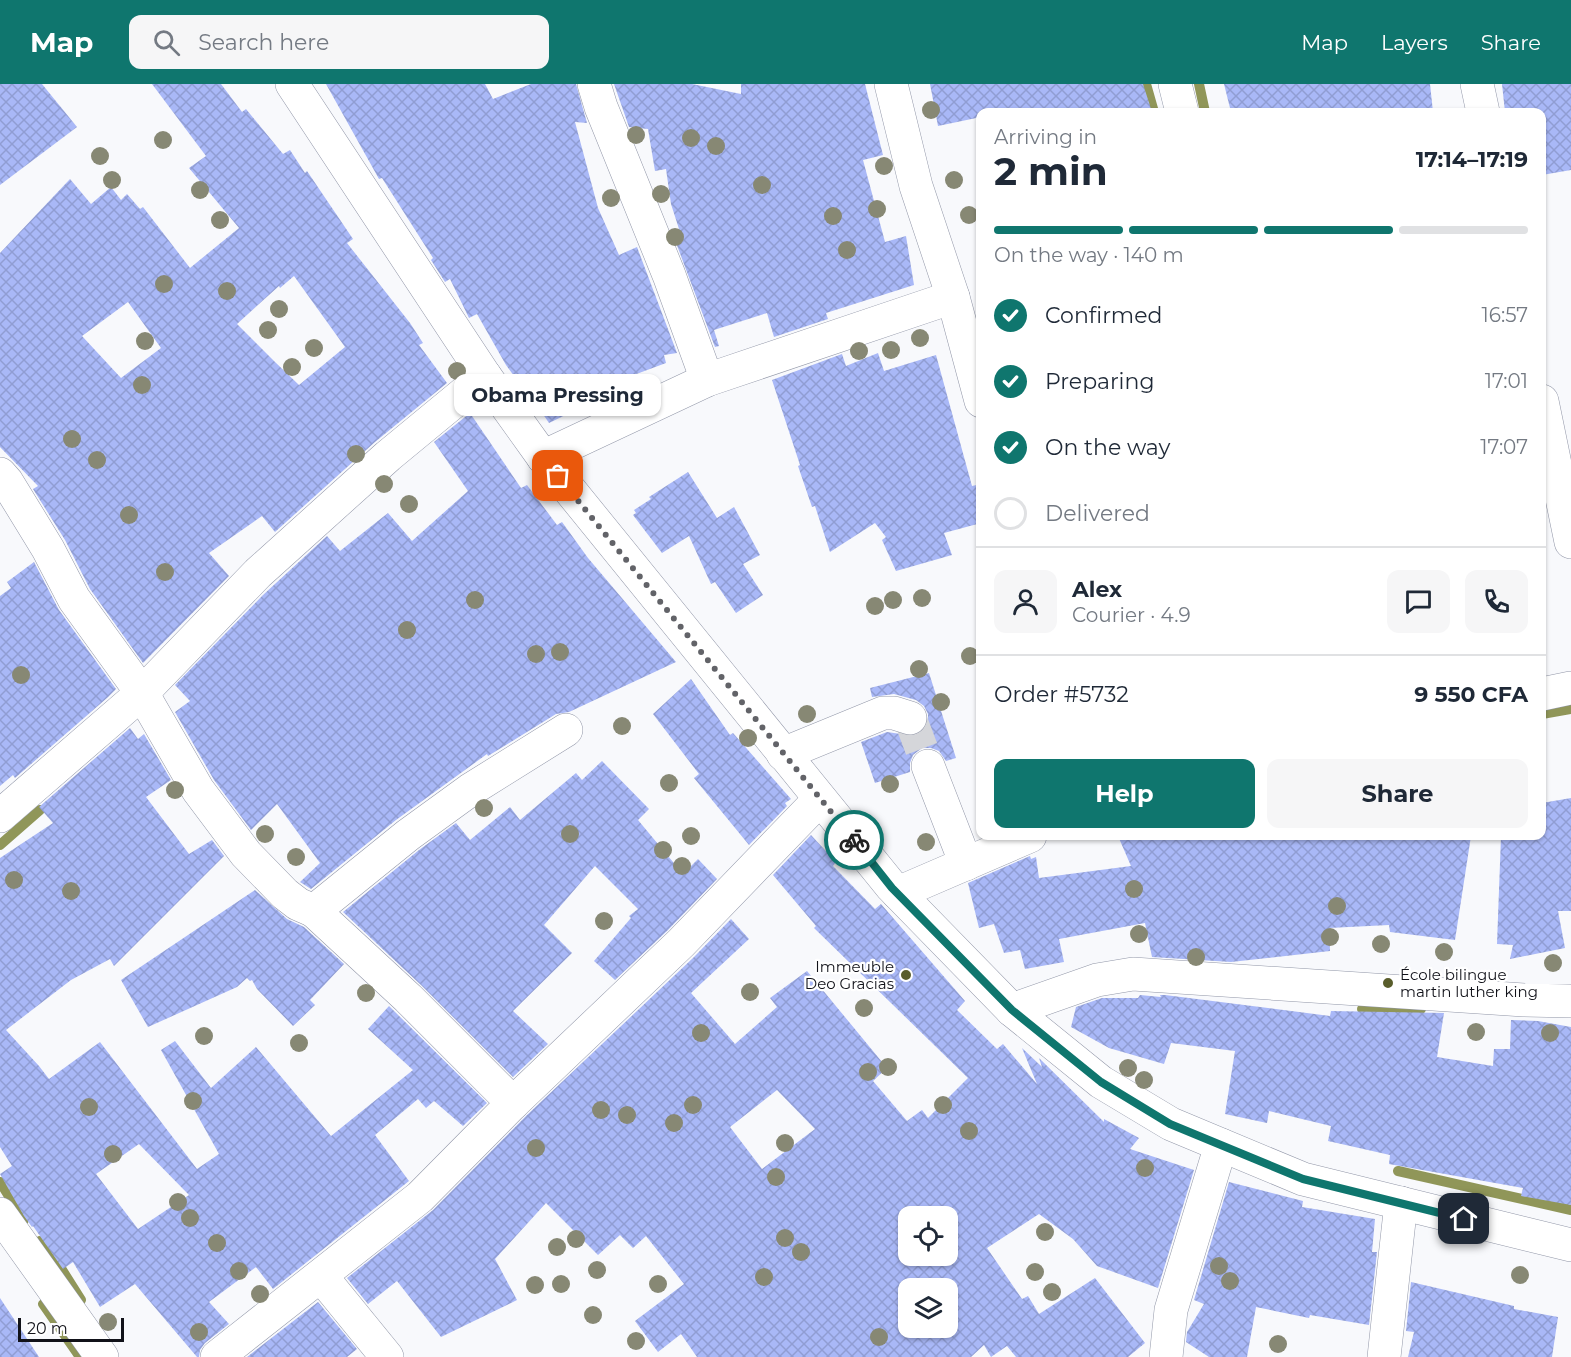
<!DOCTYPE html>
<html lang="en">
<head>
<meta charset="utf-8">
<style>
	:root { --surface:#fff; --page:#f6f6f7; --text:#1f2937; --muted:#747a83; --line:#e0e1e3; --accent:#0f766e }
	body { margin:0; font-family:Montserrat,sans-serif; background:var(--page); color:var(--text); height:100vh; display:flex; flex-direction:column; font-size:22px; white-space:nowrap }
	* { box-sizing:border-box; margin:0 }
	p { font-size:20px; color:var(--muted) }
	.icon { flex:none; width:33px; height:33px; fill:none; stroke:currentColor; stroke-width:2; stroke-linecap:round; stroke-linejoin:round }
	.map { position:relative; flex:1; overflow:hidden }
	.drawer { position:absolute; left:976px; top:24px; width:570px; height:732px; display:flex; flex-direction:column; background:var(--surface); border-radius:12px; box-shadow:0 2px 4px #0004 }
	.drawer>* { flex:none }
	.fabs { position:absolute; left:898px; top:1122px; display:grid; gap:12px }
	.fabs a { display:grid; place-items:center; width:60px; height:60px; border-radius:12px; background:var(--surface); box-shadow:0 2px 4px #0004; font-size:30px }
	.scale { position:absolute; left:18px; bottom:15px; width:106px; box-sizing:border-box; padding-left:6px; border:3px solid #111219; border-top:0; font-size:16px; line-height:21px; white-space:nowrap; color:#111219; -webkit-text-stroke:4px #fff; paint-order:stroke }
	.pin { position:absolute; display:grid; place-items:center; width:51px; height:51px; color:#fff; margin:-26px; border-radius:12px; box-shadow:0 3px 9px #0006 }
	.courier { position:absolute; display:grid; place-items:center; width:60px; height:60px; margin:-30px; border:4px solid #0f766e; border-radius:50%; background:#fff; color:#222; box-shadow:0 2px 8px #0007 }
	.bubble { position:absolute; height:42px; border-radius:12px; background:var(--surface); box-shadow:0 2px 4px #0004; font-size:20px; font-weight:700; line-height:42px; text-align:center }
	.head em { font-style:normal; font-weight:700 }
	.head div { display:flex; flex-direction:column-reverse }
	.head { display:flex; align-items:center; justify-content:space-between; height:102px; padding:0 18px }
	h1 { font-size:39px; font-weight:700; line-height:45px }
	.bar { display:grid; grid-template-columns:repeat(4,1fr); gap:9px 6px; align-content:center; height:72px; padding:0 18px }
	.bar i { height:8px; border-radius:4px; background:var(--line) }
	.bar .on { background:var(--accent) }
	.bar p { grid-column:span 4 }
	.line { display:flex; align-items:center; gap:15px; padding:0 18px; border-top:2px solid var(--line) }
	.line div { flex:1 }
	.round { display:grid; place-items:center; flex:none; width:63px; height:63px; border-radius:12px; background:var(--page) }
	ol { padding:0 18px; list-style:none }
	li { display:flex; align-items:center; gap:18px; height:66px }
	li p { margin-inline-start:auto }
	li .icon { padding:6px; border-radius:50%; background:var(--accent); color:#fff; stroke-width:4 }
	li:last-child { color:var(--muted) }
	li i { width:33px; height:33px; border:3px solid var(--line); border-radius:50% }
	.button { display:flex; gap:12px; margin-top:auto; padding:12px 18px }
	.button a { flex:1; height:69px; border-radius:12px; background:var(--accent); color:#fff; font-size:24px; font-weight:700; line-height:69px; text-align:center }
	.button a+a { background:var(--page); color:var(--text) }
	header { display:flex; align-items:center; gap:36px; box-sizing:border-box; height:84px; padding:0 30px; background:var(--accent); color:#fff }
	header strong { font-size:28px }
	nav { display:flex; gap:33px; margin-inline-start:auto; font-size:21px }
	.search { width:420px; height:54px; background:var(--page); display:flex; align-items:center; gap:15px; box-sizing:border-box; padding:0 21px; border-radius:12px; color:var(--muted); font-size:22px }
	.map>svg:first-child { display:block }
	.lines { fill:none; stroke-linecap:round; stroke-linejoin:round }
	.stream { stroke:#909659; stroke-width:10 }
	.building { fill:url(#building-cross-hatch); fill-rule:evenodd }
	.minor-tunnel { stroke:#d5d6da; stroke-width:33; stroke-dasharray:33 16; stroke-linecap:butt }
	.minor-casing { stroke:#9297a8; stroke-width:34 }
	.major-casing { stroke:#9297a8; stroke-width:34 }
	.minor { stroke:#fff; stroke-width:33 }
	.major { stroke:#fff; stroke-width:33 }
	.tree { fill:#878874 }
	.done { stroke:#626368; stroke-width:6; stroke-dasharray:0 10.8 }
	.route { stroke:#0f766e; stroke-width:8 }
	.poi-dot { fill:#595d2b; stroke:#fff; stroke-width:2 }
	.labels { text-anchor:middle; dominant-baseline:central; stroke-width:4.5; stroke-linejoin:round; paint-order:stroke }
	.poi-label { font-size:15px; fill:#111219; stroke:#fff; text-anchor:end }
</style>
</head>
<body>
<header>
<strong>Map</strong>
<div class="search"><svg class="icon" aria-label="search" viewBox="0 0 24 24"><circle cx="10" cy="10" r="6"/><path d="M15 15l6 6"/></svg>Search here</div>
<nav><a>Map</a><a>Layers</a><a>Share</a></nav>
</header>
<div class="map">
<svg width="1571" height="1273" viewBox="0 0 1571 1273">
	<defs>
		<pattern id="building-cross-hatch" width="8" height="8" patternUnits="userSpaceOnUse" patternTransform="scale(1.5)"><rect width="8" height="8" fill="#a9b8f7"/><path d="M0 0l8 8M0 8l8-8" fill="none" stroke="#909dd3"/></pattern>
	</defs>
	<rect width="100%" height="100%" fill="#f8f9fc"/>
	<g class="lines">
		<g class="stream">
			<path d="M1146,0L1154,28"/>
			<path d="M1199,0L1205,28"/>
			<path d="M1542,630L1571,625"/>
			<path d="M0,761L40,726"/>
			<path d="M1362,925H1421"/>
			<path d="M1398,1087L1571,1126"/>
			<path d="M0,1098L24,1136"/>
			<path d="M40,1157L52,1170L81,1216"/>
			<path d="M43,1220L80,1273"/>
		</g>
	</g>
	<g class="building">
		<path d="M0,0H42L77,43L0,101Z"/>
		<path d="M152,0H221L242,28L246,25L283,70L290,66L305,89L307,87L353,155L347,159L410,239L423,259L419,261L447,299L375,358L275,448L262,432L209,469L229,492L143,579L90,505L65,456L33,405L38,402L0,363V169L70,95L91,120L111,103L121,116L127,110L140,125L143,123L190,184L239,144L189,84L206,72ZM294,192L345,263L299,301L275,278L237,240L279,202L280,204ZM128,218L161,264L121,294L82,252Z"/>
		<path d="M326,0H485L493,15L531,0H576L587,39L575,38L598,124L619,171L637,163L677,269L664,271L666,279L615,298L619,305L549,339L524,302L522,303L506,281L477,230L469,234L450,195L445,198L431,176L433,174L382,94L379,95Z"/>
		<path d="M614,0H692L741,10V0H865L883,71L863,76L885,158L906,152L914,201L826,229L828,235L774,253L767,229L714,246L719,262L715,263L672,148L679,145L671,120L666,85L655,87L648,45L629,43Z"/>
		<path d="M930,0H1143L1152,28H981V33L938,42Z"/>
		<path d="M1224,0H1430L1433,28H1231Z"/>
		<path d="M1502,0H1571V86L1542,91V28H1505Z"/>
		<path d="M878,269L884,287L936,271L972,402L981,400V439L944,449L952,471L896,487L882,456L886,453L875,439L830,468L815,422L812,423L798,382L800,381L772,296L842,270L846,282Z"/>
		<path d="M470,329L521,404L527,401L557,441L562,438L588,474L676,578L569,628L556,630L488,672L487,670L396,736L311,805L300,798L320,779L277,720L251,746L214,696L175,628L190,617L175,601L263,511L327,452L340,467L388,429L412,457L468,407L434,358Z"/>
		<path d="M688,388L717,434L734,423L760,471L743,480L763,511L736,529L715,498L711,500L689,452L662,469L633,431L636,429L634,426L651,415L649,413Z"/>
		<path d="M34,478L59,526L116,605L107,614L15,694L13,691L0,702V512L11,504L7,498Z"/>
		<path d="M929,589L956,674L946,677L939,667L931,664H922L913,671L910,679V688L875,699L861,658L887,648L915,652L923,647L928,640V630L924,622L916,616L894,610L872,613L870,604Z"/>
		<path d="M691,595L730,651L733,649L791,715L785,719L787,722L749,761L694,694L699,690L653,630Z"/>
		<path d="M130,644L138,655L144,650L171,696L146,713L189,770L212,756L224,772L114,882L110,875L71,896L6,946L39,982L49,995L100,958L197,1085L219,1070L161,966L175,957L211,1004L256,963L331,1052L413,986L368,945L389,922L487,1019L463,1042L434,1017L426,1024L418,1015L375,1051L409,1097L273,1205L256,1183L209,1218L229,1240L205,1259L200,1266L199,1273H197L135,1200L100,1223L73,1178L63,1185L33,1142L32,1143L24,1132L0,1090L12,1082L0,1063V774L53,739L39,723ZM139,1060L189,1111L138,1145L96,1090Z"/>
		<path d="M602,677L649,725L638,736L683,790L698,775L717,795L668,846L615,896L594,877L631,834L629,832L638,825L595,782L544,841L572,869L513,927L548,960L513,993L421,901L343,828L419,766L456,739L470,756L510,723L520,736L576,689L582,696Z"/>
		<path d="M1571,714V827H1558L1565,864L1510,875L1513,861L1497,860L1501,752H1542V719Z"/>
		<path d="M811,751L836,778L833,782L875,825L881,820L965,917L957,926L997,965L1003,960L1037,1000L1022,964L1042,983L1039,974L1104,1038V1035L1139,1054L1130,1065L1194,1086L1158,1204L1097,1182L1073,1155L1039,1130L987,1164L1022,1215L1028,1212L1039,1230L1095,1194L1145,1259L1128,1273H1016L1007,1262L991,1273L984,1261L971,1273H697L681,1250L658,1268L635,1237L684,1200L646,1152L633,1164L620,1151L598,1171L546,1119L495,1175L517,1216L441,1253L397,1197L368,1220L347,1194L433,1126L526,1032L694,873L731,835L749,855L691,909L735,960L777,923L770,914L807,887L887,984L873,997L907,1037L922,1026L928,1034L968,994L814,844L816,842L773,791ZM777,1006L815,1045L762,1085L730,1043ZM909,1132H948V1172H909ZM909,1204H948V1244H909Z"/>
		<path d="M1118,752H1471L1455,856L1390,848L1389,841L1329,844L1330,867L1231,878L1152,873L1145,839L1059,855L1064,878L1025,885L1020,866L1004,869L994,840L979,844L968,799L1030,772L1031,775L1036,773L1039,794L1131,782Z"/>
		<path d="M255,806L287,835L304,843L344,880L310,916L315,921L293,942L257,905L252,896L250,897L247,894L237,903L148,943L121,896Z"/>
		<path d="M1140,911L1161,913L1160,911H1165L1330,932L1331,927L1444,929L1437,973L1493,982L1494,965H1510L1511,936L1538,937L1571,943V1121L1521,1112L1523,1104L1389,1080L1390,1071L1328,1057L1331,1042L1269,1027L1267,1039L1225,1030L1235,967L1171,959L1164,980L1109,964L1071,943L1076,923L1102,914H1138Z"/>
		<path d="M1229,1098L1303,1117L1302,1123L1375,1135L1372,1168H1377L1369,1241L1310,1231L1309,1234L1256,1223L1247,1273H1209L1186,1258L1187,1248L1204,1220L1194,1216Z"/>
		<path d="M1411,1198L1514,1222V1225L1558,1233L1552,1273H1408L1414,1248L1406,1247Z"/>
		<path d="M0,1214L39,1273H0Z"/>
		<path d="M318,1218L357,1265L347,1273H247Z"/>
	</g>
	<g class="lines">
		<path class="minor-tunnel" d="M910,634L928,682"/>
		<g class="minor-casing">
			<g id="minor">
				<path d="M594,0L601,23L669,191L707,296"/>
				<path d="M891,0L916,102L953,213L981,317"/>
				<path d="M1175,0L1182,28"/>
				<path d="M1477,0L1483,28"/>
				<path d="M1542,317L1571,458"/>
				<path d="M543,373L707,296L953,213"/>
				<path d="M0,390L7,398L48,465L74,515L142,609L198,706L246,770L285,810L298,820L314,827L408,751L470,706L566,646"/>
				<path d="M1542,610L1571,604"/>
				<path d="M783,670L883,629H894L910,634"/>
				<path d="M928,682L966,780"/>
				<path d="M0,732L142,609L258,489L388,372L485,292"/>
				<path d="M898,809L1030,752"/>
				<path d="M1012,926L1097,896L1133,890L1524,916L1571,917"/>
				<path d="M513,1019L681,859L820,715"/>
				<path d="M0,1130L102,1273"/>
				<path d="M321,1192L387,1273"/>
				<path d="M217,1273L420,1113L513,1019L408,914L314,827"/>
				<path d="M1166,1273L1171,1226L1221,1061"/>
				<path d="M1384,1273L1401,1119"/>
			</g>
		</g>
		<g class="major-casing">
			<path id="major" d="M292,0L485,292L543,373L892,803L1012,926L1101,998L1171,1040L1303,1095L1571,1161"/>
		</g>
		<use href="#minor" class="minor"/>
		<use href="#major" class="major"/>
	</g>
	<g class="tree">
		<circle cx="931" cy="26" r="9"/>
		<circle cx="636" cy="51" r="9"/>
		<circle cx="691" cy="54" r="9"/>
		<circle cx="163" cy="56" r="9"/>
		<circle cx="716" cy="62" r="9"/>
		<circle cx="100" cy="72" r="9"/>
		<circle cx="884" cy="82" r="9"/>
		<circle cx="112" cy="96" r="9"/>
		<circle cx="954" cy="96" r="9"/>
		<circle cx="762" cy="101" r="9"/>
		<circle cx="200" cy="106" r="9"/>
		<circle cx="661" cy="110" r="9"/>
		<circle cx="611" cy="114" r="9"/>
		<circle cx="877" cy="125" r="9"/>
		<circle cx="969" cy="131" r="9"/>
		<circle cx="833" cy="132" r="9"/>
		<circle cx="220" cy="136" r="9"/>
		<circle cx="675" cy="153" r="9"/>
		<circle cx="847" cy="166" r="9"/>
		<circle cx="164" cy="200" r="9"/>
		<circle cx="227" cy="207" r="9"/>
		<circle cx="279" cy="225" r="9"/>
		<circle cx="268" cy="246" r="9"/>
		<circle cx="920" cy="254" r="9"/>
		<circle cx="145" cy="257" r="9"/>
		<circle cx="314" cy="264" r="9"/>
		<circle cx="891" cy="266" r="9"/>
		<circle cx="859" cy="267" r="9"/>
		<circle cx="292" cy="283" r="9"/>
		<circle cx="457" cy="287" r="9"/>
		<circle cx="142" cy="301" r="9"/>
		<circle cx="72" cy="355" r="9"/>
		<circle cx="356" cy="370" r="9"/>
		<circle cx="97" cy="376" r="9"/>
		<circle cx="384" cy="400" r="9"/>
		<circle cx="409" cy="420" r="9"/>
		<circle cx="129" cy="431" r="9"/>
		<circle cx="165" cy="488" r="9"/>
		<circle cx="922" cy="514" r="9"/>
		<circle cx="475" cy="516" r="9"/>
		<circle cx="893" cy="516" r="9"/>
		<circle cx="875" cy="522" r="9"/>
		<circle cx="407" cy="546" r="9"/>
		<circle cx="560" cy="568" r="9"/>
		<circle cx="536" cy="570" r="9"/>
		<circle cx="970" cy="572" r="9"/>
		<circle cx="919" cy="585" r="9"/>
		<circle cx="21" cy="591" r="9"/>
		<circle cx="941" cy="618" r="9"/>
		<circle cx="807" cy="630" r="9"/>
		<circle cx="622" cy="642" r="9"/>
		<circle cx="748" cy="654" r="9"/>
		<circle cx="669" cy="699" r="9"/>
		<circle cx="890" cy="700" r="9"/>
		<circle cx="175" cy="706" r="9"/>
		<circle cx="484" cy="724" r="9"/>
		<circle cx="265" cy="750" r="9"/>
		<circle cx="570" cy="750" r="9"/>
		<circle cx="691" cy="752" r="9"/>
		<circle cx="926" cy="758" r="9"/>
		<circle cx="663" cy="766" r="9"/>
		<circle cx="296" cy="773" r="9"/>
		<circle cx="682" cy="782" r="9"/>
		<circle cx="14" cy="796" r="9"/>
		<circle cx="1134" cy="805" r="9"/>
		<circle cx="71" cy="807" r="9"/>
		<circle cx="1337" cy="822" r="9"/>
		<circle cx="604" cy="837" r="9"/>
		<circle cx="1139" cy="850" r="9"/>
		<circle cx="1330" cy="853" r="9"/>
		<circle cx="1381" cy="860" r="9"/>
		<circle cx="1444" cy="868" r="9"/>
		<circle cx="1196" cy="873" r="9"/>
		<circle cx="1553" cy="879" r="9"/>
		<circle cx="750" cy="908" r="9"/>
		<circle cx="366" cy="909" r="9"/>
		<circle cx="864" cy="924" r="9"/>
		<circle cx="1476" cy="948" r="9"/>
		<circle cx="701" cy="949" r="9"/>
		<circle cx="1550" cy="949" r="9"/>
		<circle cx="204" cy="952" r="9"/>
		<circle cx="299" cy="959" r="9"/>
		<circle cx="888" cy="983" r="9"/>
		<circle cx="1128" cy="984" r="9"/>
		<circle cx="868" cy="988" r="9"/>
		<circle cx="1144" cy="996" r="9"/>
		<circle cx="193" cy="1017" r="9"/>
		<circle cx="693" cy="1021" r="9"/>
		<circle cx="943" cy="1021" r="9"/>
		<circle cx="89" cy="1023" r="9"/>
		<circle cx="601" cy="1026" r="9"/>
		<circle cx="627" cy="1031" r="9"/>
		<circle cx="674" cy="1039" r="9"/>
		<circle cx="969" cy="1047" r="9"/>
		<circle cx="785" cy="1059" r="9"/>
		<circle cx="536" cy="1064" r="9"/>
		<circle cx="113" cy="1070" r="9"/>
		<circle cx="1145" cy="1084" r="9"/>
		<circle cx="776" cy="1093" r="9"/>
		<circle cx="178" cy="1118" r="9"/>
		<circle cx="190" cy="1134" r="9"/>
		<circle cx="1045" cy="1148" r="9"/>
		<circle cx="785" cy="1154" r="9"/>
		<circle cx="576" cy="1155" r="9"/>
		<circle cx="217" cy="1159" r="9"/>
		<circle cx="557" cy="1163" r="9"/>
		<circle cx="801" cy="1168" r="9"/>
		<circle cx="1219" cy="1182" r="9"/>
		<circle cx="597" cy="1186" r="9"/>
		<circle cx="239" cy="1187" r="9"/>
		<circle cx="1035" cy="1188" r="9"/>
		<circle cx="1520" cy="1191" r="9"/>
		<circle cx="764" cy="1193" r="9"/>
		<circle cx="1230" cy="1197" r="9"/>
		<circle cx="561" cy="1200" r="9"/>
		<circle cx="658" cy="1200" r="9"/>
		<circle cx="535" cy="1201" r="9"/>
		<circle cx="1052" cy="1208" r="9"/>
		<circle cx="260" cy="1210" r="9"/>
		<circle cx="593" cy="1231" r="9"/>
		<circle cx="108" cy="1238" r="9"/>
		<circle cx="199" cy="1248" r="9"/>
		<circle cx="879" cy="1253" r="9"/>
		<circle cx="636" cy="1257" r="9"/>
		<circle cx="1278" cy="1260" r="9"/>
	</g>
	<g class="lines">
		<path class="done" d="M558,392L854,756"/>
		<path class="route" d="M854,756L892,804L1012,926L1101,998L1170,1040L1303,1095L1464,1135"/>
	</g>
	<g class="poi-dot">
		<circle cx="906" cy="891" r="6"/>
		<circle cx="1388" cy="899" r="6"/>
	</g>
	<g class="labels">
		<g class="poi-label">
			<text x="894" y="882">Immeuble<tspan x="894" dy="17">Deo Gracias</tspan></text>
			<text x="1400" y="890" text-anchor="start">École bilingue<tspan x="1400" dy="17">martin luther king</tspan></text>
		</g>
	</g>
</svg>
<div class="fabs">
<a><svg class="icon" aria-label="locate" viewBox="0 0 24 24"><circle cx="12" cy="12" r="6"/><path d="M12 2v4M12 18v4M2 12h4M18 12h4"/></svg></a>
<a><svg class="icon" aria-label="layers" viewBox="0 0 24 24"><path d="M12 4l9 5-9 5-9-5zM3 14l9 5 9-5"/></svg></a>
</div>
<div class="scale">20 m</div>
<div class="pin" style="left:558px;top:392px;background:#ea580c"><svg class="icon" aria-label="bag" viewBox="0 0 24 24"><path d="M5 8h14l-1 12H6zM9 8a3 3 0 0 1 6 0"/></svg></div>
<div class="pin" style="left:1464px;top:1135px;background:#1f2937"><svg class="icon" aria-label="home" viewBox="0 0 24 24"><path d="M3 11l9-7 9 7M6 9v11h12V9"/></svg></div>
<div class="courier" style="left:854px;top:756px"><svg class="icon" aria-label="bike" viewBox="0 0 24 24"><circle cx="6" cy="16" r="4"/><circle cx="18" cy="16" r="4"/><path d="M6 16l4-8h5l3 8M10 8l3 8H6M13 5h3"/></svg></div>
<div class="bubble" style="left:454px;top:290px;width:207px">Obama Pressing</div>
<section class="drawer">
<div class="head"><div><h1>2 min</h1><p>Arriving in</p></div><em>17:14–17:19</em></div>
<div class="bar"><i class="on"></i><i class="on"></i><i class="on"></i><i></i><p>On the way · 140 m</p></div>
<ol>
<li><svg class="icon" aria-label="check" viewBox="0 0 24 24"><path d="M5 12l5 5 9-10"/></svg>Confirmed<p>16:57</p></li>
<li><svg class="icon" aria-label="check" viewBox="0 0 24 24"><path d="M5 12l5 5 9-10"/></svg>Preparing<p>17:01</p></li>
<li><svg class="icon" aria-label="check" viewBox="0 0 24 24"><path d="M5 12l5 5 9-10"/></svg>On the way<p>17:07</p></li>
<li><i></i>Delivered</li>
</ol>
<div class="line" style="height:108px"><a class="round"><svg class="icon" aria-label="person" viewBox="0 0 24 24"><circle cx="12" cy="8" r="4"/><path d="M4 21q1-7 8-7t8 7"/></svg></a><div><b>Alex</b><p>Courier · 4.9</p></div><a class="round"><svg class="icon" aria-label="chat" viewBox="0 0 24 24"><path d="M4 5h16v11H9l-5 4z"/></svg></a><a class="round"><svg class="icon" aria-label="phone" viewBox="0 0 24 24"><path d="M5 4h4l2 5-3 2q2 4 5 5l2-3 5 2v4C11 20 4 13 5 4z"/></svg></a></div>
<div class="line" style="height:78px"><div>Order #5732</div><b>9 550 CFA</b></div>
<div class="button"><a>Help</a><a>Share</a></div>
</section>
</div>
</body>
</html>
